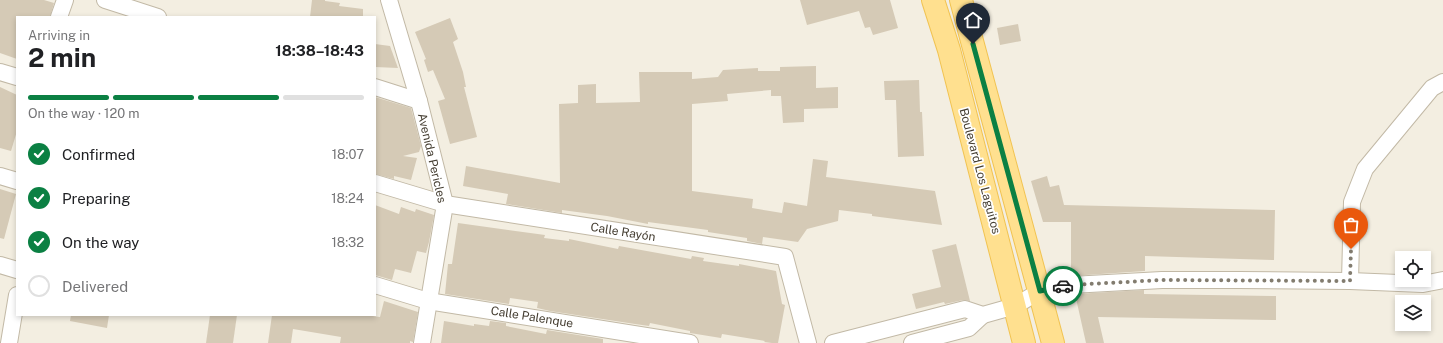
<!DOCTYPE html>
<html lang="en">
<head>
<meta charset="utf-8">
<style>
	:root { --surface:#fff; --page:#f2f2f2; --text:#202124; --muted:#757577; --line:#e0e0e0; --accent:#0b8043 }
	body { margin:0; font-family:"Public Sans",sans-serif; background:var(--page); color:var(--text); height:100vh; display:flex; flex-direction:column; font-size:15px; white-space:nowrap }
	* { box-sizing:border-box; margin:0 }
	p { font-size:13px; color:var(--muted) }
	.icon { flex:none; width:22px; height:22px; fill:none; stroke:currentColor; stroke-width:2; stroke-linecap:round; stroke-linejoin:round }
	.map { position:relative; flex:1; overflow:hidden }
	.panel { position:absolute; left:16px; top:16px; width:360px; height:300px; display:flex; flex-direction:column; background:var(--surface); border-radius:0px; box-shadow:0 2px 6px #0003 }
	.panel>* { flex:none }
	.tools { position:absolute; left:1395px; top:251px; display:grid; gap:8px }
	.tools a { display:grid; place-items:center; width:36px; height:36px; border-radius:0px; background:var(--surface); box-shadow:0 2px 6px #0003; font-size:20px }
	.pin { position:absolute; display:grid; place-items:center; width:34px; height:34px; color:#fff; margin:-41px -17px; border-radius:50% 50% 50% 0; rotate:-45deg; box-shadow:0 0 4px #0007 }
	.pin .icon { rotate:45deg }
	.courier { position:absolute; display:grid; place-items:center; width:40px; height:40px; margin:-20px; border:3px solid #0b8043; border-radius:50%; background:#fff; color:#222; box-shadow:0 1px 5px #0007 }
	.summary em { font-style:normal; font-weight:700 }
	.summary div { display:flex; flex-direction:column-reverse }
	.summary { display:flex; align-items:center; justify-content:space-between; height:68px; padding:0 12px }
	h1 { font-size:26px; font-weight:700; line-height:30px }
	.bar { display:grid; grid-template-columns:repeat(4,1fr); gap:6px 4px; align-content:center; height:48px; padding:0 12px }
	.bar i { height:5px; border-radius:3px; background:var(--line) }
	.bar .on { background:var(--accent) }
	.bar p { grid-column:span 4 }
	ol { padding:0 12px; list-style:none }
	li { display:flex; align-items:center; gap:12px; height:44px }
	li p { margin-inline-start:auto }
	li .icon { padding:4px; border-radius:50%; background:var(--accent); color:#fff; stroke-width:4 }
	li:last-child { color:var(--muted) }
	li i { width:22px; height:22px; border:2px solid var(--line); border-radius:50% }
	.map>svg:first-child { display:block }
	.building { fill:#d5cab6 }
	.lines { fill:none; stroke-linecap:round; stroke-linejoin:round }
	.minor-casing { stroke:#c2b9a6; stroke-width:18 }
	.primary-casing { stroke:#f1c352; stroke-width:24 }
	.minor { stroke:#fff; stroke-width:16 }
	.primary { stroke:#ffe08f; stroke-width:22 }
	.done { stroke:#827c6f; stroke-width:4; stroke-dasharray:0 7.2 }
	.route { stroke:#0b8043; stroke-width:5 }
	.labels { text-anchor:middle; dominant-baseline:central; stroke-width:3.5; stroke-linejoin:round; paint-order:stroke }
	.street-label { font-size:12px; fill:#453e32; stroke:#fff }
</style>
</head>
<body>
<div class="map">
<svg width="1443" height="343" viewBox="0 0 1443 343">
	<rect width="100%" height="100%" fill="#f3eee1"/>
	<g class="building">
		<path d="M0,0H44L54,3L50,17H17V59L0,53Z"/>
		<path d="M312,0H325V1L340,3L339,6L363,9V17H310Z"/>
		<path d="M800,0H890L898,28L873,35L870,27L865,28L859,11L807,25Z"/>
		<path d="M450,18L458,39L453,42L463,72L466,87H464L477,137L450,144L438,101L445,99L433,70L428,72L424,60L426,59L415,32Z"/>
		<path d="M1018,24L1021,41L1000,45L997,28Z"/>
		<path d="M375,44L390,46L398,68L375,67Z"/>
		<path d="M816,66V88L838,87V108L804,109V122L783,123L781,96H771V90L727,94L728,101L692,104V191L753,199L752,208L782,213L784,202L807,206L813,159L828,161L826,177L935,191L942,225L872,216V214L839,210L838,221L807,229L798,242L763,237L762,244L747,241V238L708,232V230L648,222V224L607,216L562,210V213L506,204L508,194L463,186L466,166L560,183L559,104L578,103V85L596,84V103L640,102L639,72H692V79L718,77L723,70L758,68V71H780V67Z"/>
		<path d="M919,80L920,112H922L924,156L898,157L896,100H885L884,81Z"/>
		<path d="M0,87L17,95V131L11,151L0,148Z"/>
		<path d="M375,97L411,108L421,146L419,152L403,156L417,158L411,180L394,176V179L375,174Z"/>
		<path d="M1047,176L1050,187L1059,185L1064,205L1275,210L1274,260L1145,256V271L1071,276V222H1043L1031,181Z"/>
		<path d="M0,189L16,194L4,239L0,238Z"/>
		<path d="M375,205L399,214L401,207L415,212L416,209L434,215L429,242L426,253L417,251L411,273L395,269L392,280L375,275Z"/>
		<path d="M458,223L545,235L544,238L569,241V239L618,249L619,246L691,259L692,256L704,258L703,261L739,266V264L776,271L782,304L785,305L778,343H772L764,342L765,341L722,334L721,338L690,333V331L650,323L649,326L635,324L550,311L537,308L538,302L510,298L509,304L445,294L448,264H452Z"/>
		<path d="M956,244L970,301L963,300L945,304L944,302L916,309L912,294L941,287L932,250Z"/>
		<path d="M1144,290V294L1276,296V320L1098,317L1104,343H1086L1075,294Z"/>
		<path d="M384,301L418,312L413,342L410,341V343H340L341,337L293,329L291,343H268L272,315H366L380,317Z"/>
		<path d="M71,315H109L107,328L70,321Z"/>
		<path d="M210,315H237L233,343H206Z"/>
		<path d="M444,321L474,326V324L489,326L490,321L506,323V326L546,334L547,330L603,339V343H441Z"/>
	</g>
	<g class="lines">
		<g class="minor-casing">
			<g id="minor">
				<path d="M105,0L158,17"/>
				<path d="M389,0L419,101L445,204L422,343"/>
				<path d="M59,17L65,0"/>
				<path d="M0,72L17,77"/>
				<path d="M375,87L419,101"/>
				<path d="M0,176L17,181"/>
				<path d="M375,183L445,204L785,257L808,343"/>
				<path d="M0,265L17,270"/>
				<path d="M1350,281L1352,202L1365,169L1432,88L1443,82"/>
				<path d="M375,285L428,301L690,343"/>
				<path d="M9,343L17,295"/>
				<path d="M833,343L965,309L983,315L1015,306L1040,291L1071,285L1162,280H1238L1350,281L1423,284L1443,280"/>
				<path d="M912,343L969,328L983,315"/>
			</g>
		</g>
		<g class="primary-casing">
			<g id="primary">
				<path d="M933,0L949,50L1024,343"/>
				<path d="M961,0L1053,343"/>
			</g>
		</g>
		<use href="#minor" class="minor"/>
		<use href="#primary" class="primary"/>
	</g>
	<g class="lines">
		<path class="done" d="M1063,286L1071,285L1162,280L1350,281L1351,249"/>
		<path class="route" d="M973,44L1040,291L1063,286"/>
	</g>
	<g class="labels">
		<g class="street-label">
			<text transform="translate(432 158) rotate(77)">Avenida Pericles</text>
			<text transform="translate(980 171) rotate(75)">Boulevard Los Laguitos</text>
			<text transform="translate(623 232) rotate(9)">Calle Rayón</text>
			<text transform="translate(532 317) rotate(9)">Calle Palenque</text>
		</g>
	</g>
</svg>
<div class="tools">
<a><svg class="icon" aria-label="locate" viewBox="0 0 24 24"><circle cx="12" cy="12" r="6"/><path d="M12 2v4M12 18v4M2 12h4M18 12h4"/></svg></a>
<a><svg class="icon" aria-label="layers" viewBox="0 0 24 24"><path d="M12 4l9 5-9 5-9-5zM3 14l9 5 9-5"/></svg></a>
</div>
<div class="pin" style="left:1351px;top:249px;background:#ea580c"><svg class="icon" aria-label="bag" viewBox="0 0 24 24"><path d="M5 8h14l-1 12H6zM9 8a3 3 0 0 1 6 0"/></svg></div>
<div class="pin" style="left:973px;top:44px;background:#1f2937"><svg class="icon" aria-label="home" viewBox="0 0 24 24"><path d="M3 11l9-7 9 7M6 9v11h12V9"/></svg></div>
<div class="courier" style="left:1063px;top:286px"><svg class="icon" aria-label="car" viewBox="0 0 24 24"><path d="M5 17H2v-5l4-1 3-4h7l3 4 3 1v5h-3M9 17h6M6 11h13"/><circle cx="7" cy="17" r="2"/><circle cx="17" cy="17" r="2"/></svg></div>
<section class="panel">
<div class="summary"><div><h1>2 min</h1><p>Arriving in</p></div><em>18:38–18:43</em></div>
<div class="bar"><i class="on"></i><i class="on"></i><i class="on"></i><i></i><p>On the way · 120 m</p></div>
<ol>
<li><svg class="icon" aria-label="check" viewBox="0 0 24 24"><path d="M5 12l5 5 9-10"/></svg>Confirmed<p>18:07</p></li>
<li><svg class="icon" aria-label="check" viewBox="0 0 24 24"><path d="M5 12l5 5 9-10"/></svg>Preparing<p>18:24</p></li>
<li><svg class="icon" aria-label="check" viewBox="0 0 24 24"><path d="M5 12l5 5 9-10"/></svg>On the way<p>18:32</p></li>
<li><i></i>Delivered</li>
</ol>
</section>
</div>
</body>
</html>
